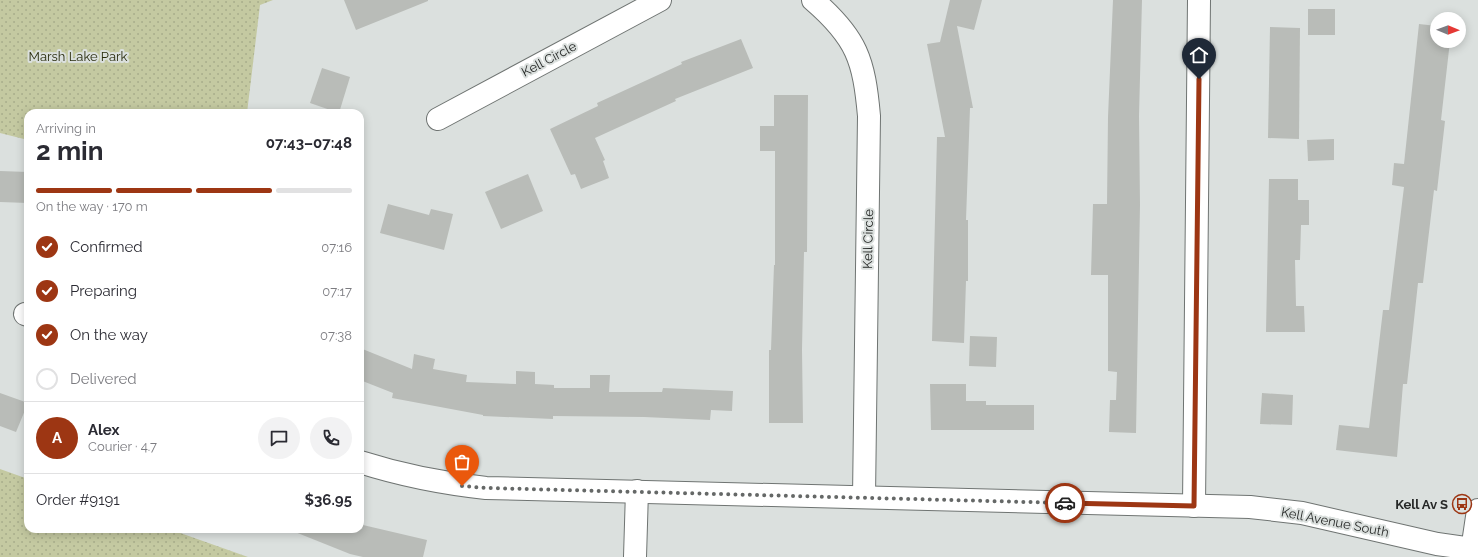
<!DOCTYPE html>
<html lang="en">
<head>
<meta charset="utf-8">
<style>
	:root { --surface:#fff; --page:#f2f2f3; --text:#2b2b33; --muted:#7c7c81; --line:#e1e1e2; --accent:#9d3613 }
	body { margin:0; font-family:Raleway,sans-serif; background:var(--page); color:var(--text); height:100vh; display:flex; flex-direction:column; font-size:15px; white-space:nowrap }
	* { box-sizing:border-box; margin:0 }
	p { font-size:13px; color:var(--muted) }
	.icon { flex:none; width:22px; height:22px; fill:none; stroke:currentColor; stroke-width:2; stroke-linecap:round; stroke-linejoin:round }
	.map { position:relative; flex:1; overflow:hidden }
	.panel { position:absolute; left:24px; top:109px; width:340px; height:424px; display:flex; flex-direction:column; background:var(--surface); border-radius:12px; box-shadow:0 2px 10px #0003 }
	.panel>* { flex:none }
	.needle { width:26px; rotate:91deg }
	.tools { position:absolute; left:1430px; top:12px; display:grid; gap:8px }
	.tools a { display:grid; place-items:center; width:36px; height:36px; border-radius:50%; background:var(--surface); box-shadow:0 2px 10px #0003; font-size:20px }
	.pin { position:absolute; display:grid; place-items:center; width:34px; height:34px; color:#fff; margin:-41px -17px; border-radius:50% 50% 50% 0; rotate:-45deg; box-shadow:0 0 4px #0007 }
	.pin .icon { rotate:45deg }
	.courier { position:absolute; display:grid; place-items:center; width:40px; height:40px; margin:-20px; border:3px solid #9d3613; border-radius:50%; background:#fff; color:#222; box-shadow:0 1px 5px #0007 }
	.headline em { font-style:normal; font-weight:700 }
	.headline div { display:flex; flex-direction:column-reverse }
	.headline { display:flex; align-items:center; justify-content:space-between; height:68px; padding:0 12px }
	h1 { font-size:26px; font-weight:700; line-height:30px }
	.bar { display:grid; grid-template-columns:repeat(4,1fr); gap:6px 4px; align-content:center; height:48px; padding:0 12px }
	.bar i { height:5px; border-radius:3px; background:var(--line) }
	.bar .current { background:var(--accent) }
	.bar p { grid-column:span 4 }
	.line { display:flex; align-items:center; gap:10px; padding:0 12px; border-top:1px solid var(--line) }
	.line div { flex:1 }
	.round { display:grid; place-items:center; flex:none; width:42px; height:42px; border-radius:21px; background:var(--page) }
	ol { padding:0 12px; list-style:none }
	li { display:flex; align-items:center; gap:12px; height:44px }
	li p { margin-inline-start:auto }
	li .icon { padding:4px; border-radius:50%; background:var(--accent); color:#fff; stroke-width:4 }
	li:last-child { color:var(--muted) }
	li i { width:22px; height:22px; border:2px solid var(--line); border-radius:50% }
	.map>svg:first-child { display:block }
	.green { fill:url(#green-dots) }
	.building { fill:#b9bcb8 }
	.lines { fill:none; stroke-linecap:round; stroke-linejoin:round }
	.minor-casing { stroke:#6f7472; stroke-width:24 }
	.minor { stroke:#fff; stroke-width:22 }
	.done { stroke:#656867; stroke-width:4; stroke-dasharray:0 7.2 }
	.route { stroke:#9d3613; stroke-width:5 }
	.labels { text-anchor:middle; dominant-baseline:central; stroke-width:4; stroke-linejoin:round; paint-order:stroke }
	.park-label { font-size:13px; fill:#292c0e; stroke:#dbe0de }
	.street-label { font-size:13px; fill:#262827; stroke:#dbe0de }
	.poi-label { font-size:13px; font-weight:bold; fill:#262827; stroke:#dbe0de; text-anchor:end }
</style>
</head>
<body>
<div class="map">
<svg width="1478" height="557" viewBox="0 0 1478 557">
	<defs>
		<pattern id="green-dots" width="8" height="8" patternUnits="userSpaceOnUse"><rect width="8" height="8" fill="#c4c9a1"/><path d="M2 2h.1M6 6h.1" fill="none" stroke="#a8ad8b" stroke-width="1.8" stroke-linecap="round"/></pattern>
	</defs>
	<rect width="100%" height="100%" fill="#dbe0de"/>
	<g class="green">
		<path d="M0,0H273L260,5L247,113H28V140L0,133Z"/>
		<path d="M0,469L28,479V529H169L248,557H0Z"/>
	</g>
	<g class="building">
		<path d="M344,0H428V1L356,30Z"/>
		<path d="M950,0H982L974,30L957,26L973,108H970L966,220H968V281H966L964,343L932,341L937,137H945L927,44L940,42Z"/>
		<path d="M1113,0H1142L1139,116L1140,205L1136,433L1109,432L1110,400H1116L1117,372L1108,371V275H1091L1093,204H1107L1108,117Z"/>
		<rect x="1308" y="9" width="27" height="26"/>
		<path d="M1419,24L1437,26V41H1450L1441,120L1445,121L1437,191L1434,190L1423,283H1418L1407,384H1403L1397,457L1336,450L1339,425L1369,428L1383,310H1389L1404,187L1392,185L1394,163L1404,164Z"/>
		<path d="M1270,27L1300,28L1299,139L1268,138Z"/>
		<path d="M741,39L753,68L675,99L676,101L595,138L605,160L603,161L609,178L581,189L575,174L571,175L550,129L598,106L597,103L682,64L681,62Z"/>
		<path d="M322,68L350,77L339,113L310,103Z"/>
		<path d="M774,95H808L807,252H804L802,350L803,423H769V350H771L774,265H775V151H760V126H774Z"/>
		<path d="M1334,139V160L1308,161L1307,140Z"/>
		<path d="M0,171L28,172V203L0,202Z"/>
		<path d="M528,174L543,211L501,229L485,192Z"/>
		<path d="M1269,179H1298V200H1309V225H1301L1300,260H1295L1296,306H1304L1305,332H1266Z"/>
		<path d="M388,204L429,215L431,209L453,214L444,250L380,233Z"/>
		<path d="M970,336L997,337L996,367L969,366Z"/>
		<path d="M360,348L412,369L414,354L435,359L433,369L467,375L466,382L516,384V371L535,372V384L554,385V388H590V375H610L609,392H662L663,388L733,391L732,411L711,410L710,420L644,417L553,416V419L483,416V415L392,398L393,393L360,380Z"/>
		<path d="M930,384H966V401H986V405H1034V430H931Z"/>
		<path d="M0,393L28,403L16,432L0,426Z"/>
		<path d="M1262,393L1293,395L1292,425L1260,424Z"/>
		<path d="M363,525L427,540L423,557H363L350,554L290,530L362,529Z"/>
	</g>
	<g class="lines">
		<g class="minor-casing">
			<g id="minor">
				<path d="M813,0C857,38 864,60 869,116L864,497"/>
				<path d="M438,119L660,0"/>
				<path d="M25,314L28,315"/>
				<path d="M360,462C404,476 440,483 486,488L1250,507L1302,513L1437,544L1472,549"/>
				<path d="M1194,506L1199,0"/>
				<path d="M635,557L637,491"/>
				<path d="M1471,557L1478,510"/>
			</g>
		</g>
		<use href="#minor" class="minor"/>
	</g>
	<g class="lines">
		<path class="done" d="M462,486L486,488L1065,503"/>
		<path class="route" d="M1065,503L1194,506L1199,79"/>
	</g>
	<defs>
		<g id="bus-ring" transform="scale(1)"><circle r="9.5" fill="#dbe0de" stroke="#9d3613" stroke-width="1.5"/><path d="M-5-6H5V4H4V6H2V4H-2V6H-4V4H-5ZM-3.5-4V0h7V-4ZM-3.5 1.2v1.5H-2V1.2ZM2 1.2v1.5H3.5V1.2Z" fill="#9d3613"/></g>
	</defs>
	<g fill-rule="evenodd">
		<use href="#bus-ring" x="1462" y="504"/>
	</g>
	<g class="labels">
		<g class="park-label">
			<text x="78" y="56">Marsh Lake Park</text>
		</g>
		<g class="street-label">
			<text transform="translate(549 59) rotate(-28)">Kell Circle</text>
			<text transform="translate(868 239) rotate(-89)">Kell Circle</text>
			<text transform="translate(1335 522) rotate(11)">Kell Avenue South</text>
		</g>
		<g class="poi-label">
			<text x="1448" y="504">Kell Av S</text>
		</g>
	</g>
</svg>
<div class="tools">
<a><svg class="needle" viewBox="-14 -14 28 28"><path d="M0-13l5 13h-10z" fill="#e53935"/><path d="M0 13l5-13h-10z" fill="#7c7c81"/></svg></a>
</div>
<div class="pin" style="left:462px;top:486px;background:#ea580c"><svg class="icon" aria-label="bag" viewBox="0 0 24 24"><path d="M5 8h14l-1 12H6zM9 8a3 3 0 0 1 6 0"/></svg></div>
<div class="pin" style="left:1199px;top:79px;background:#1f2937"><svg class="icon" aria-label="home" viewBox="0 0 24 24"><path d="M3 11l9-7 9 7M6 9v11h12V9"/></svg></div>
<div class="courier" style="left:1065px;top:503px"><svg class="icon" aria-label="car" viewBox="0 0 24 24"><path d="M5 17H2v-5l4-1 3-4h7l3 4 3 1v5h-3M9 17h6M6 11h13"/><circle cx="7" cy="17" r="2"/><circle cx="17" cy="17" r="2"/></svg></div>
<section class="panel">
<div class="headline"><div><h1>2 min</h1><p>Arriving in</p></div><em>07:43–07:48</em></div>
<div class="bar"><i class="current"></i><i class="current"></i><i class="current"></i><i></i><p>On the way · 170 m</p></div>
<ol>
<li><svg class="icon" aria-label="check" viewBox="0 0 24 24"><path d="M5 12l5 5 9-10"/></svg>Confirmed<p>07:16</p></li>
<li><svg class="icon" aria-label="check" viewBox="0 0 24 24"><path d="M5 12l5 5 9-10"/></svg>Preparing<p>07:17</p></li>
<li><svg class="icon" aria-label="check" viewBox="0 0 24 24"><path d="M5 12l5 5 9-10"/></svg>On the way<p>07:38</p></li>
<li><i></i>Delivered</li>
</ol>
<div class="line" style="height:72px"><b class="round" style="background:var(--accent);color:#fff">A</b><div><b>Alex</b><p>Courier · 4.7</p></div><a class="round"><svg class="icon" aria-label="chat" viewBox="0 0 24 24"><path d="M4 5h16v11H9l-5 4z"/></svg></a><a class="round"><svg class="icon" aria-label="phone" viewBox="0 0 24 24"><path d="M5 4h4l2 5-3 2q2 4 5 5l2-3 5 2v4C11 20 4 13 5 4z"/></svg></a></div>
<div class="line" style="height:52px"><div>Order #9191</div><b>$36.95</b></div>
</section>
</div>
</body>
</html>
